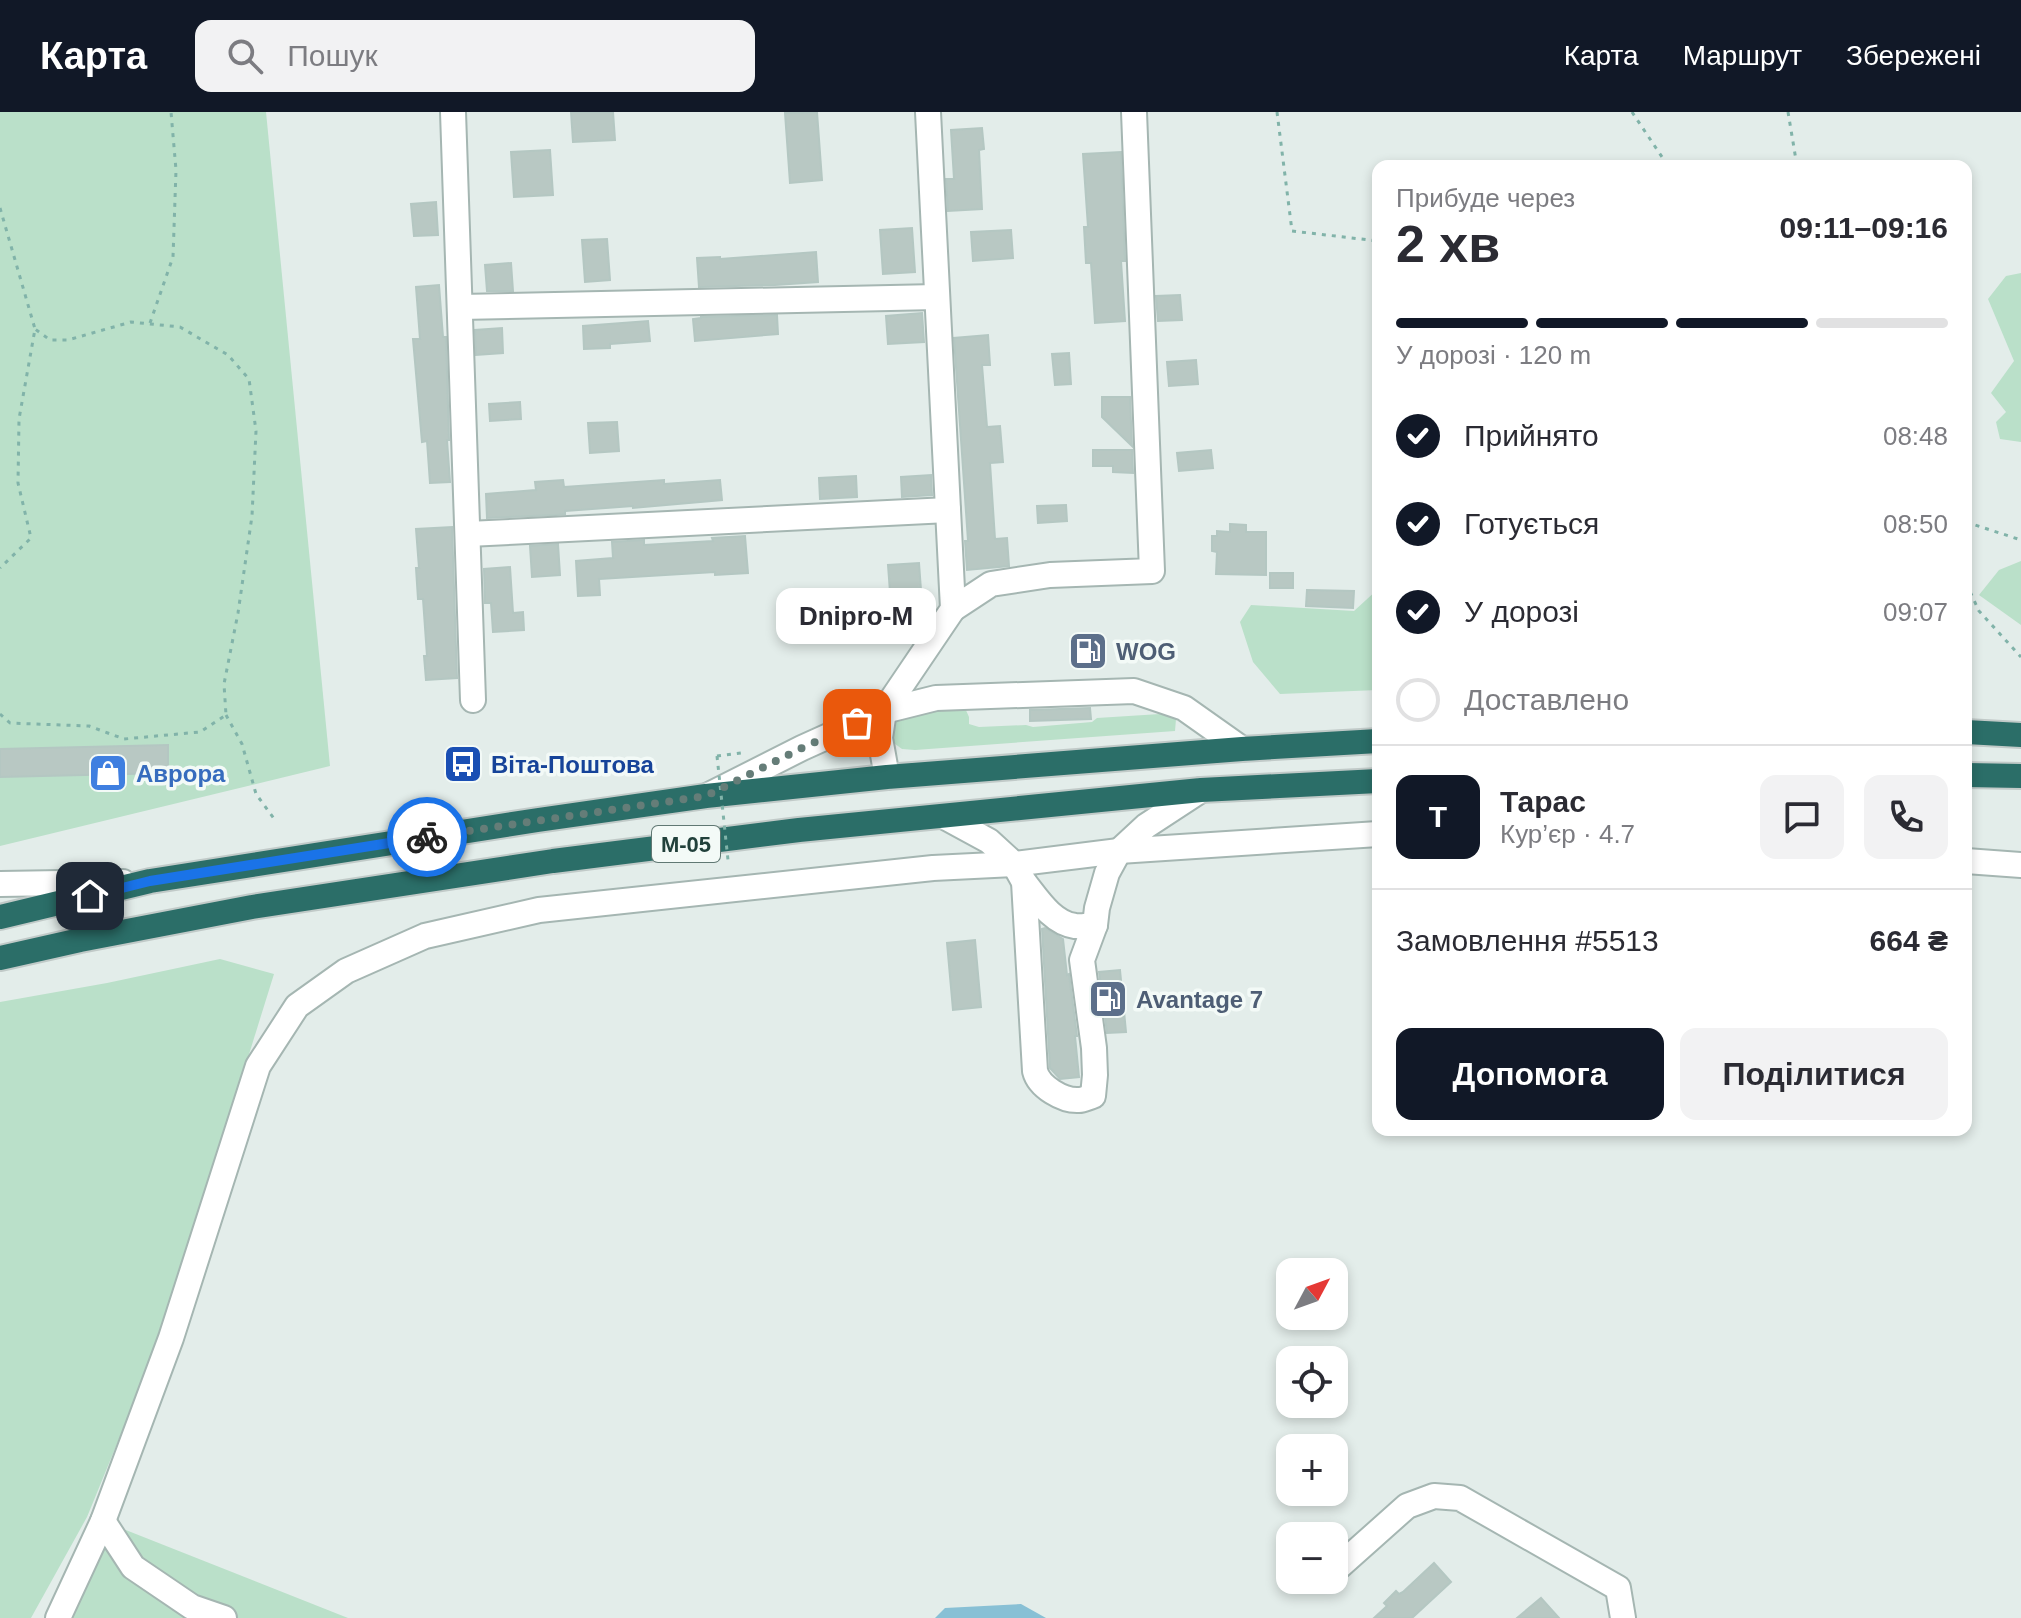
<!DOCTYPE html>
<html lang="uk">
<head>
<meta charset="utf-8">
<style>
	:root { --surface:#fff; --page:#f2f2f3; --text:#2b2b33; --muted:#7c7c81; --line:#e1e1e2; --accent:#111827 }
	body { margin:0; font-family:Arial,sans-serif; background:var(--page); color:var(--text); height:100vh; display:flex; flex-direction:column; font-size:30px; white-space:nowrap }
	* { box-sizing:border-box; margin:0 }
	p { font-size:26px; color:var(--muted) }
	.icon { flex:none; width:44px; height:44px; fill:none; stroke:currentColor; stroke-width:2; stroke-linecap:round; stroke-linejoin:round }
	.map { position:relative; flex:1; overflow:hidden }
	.drawer { position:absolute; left:1372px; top:48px; width:600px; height:976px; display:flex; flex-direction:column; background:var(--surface); border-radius:16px; box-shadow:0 4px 12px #0003 }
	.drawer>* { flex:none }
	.needle { width:52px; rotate:49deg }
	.controls { position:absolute; left:1276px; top:1146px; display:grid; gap:16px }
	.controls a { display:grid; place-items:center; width:72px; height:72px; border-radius:16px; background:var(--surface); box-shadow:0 4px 12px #0003; font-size:40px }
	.pin { position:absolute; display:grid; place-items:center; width:68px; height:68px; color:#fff; margin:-34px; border-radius:16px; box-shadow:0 4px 12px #0006 }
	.courier { position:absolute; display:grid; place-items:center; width:80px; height:80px; margin:-40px; border:6px solid #1a73e8; border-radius:50%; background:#fff; color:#222; box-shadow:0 2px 10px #0007 }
	.bubble { position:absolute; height:56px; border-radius:16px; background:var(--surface); box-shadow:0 4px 12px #0003; font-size:26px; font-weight:700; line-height:56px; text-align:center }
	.summary em { font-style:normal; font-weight:700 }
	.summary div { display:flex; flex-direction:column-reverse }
	.summary { display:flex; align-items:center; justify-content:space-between; height:136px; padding:0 24px }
	h1 { font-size:52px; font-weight:700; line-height:60px }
	.bar { display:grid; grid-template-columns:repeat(4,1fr); gap:12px 8px; align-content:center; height:96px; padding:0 24px }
	.bar i { height:10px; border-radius:6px; background:var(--line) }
	.bar .active { background:var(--accent) }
	.bar p { grid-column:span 4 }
	.line { display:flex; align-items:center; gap:20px; padding:0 24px; border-top:2px solid var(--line) }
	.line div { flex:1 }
	.round { display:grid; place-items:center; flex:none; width:84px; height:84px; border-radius:16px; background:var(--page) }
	ol { padding:0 24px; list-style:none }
	li { display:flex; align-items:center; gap:24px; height:88px }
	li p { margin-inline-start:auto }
	li .icon { padding:8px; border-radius:50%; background:var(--accent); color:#fff; stroke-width:4 }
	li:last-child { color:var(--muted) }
	li i { width:44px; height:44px; border:4px solid var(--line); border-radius:50% }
	.action { display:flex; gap:16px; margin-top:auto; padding:16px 24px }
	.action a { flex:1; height:92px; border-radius:16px; background:var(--accent); color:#fff; font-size:32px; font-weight:700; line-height:92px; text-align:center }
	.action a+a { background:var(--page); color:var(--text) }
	header { display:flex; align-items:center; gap:48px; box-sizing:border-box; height:112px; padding:0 40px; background:var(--accent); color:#fff }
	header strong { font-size:38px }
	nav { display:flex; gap:44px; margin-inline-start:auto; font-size:28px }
	.search { width:560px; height:72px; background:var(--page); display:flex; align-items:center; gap:20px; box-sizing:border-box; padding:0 28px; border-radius:16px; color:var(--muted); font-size:30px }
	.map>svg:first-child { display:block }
	.green { fill:#bae0c9 }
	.water { fill:#88c0d5 }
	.building { fill:#b8c8c3; stroke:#b4c7c2; stroke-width:2 }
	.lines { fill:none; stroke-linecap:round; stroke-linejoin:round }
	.minor-casing { stroke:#a5b6b2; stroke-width:28 }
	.highway-casing { stroke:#c1cac8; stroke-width:28 }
	.path { stroke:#81b3a9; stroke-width:3; stroke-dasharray:4 6; stroke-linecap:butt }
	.minor { stroke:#fff; stroke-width:24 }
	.highway { stroke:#2b6e68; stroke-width:24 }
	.path-bridge { stroke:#81b3a9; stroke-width:3; stroke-dasharray:4 6; stroke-linecap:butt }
	.done { stroke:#657d78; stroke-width:8; stroke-dasharray:0 14.4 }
	.route { stroke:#1a73e8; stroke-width:10 }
	.labels { text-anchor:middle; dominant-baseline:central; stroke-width:7; stroke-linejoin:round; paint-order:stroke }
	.shield { fill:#f3faf7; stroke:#607873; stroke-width:2 }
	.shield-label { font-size:22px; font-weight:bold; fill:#21403b }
	.service-label { font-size:24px; font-weight:bold; fill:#4e5e75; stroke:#f3faf7; text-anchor:start }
	.transit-label { font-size:24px; font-weight:bold; fill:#164399; stroke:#f3faf7; text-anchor:start }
	.shop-label { font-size:24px; font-weight:bold; fill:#366cbe; stroke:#f3faf7; text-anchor:start }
</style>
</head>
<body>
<header>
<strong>Карта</strong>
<div class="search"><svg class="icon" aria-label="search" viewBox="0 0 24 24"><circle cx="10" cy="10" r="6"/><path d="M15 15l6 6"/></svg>Пошук</div>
<nav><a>Карта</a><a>Маршрут</a><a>Збережені</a></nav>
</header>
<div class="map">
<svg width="2021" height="1506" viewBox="0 0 2021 1506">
	<rect width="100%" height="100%" fill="#e3edea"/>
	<g class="green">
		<path d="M0,0H266L330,654L0,734Z"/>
		<path d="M2021,161V330L2000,327L1996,310L2006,300L1991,281L2014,249L1988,187L2006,164Z"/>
		<path d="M2021,449V513L1979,483L1999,458Z"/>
		<path d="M1378,477V578L1280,582L1253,550L1240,510L1251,493L1354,499Z"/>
		<path d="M965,596L969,605V612L979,615L1026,613L1033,615L1092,610L1097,606L1160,602L1176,607L1175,619L915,638L902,637L891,629L888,608L912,597Z"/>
		<path d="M220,847L274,862L162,1222L87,1405L31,1506H0V890L107,871Z"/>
		<path d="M103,1409L348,1506H47Z"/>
	</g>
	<path class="water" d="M1021,1492L1046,1506H935L945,1496Z"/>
	<g class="building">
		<path d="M571,0H613L615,28L573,30Z"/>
		<path d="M817,0L822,68L790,71L785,1Z"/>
		<path d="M982,16L984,37L979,38L982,97L948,99L946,67H954L951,18Z"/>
		<path d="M550,38L553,83L514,85L511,40Z"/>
		<path d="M1121,40L1125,149H1121L1125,209L1095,211L1091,151H1086L1084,115H1088L1083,42Z"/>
		<path d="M436,90L438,123L414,124L411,92Z"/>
		<path d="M912,116L915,160L883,162L880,118Z"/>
		<path d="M1011,118L1013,146L973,149L971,120Z"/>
		<path d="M607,127L610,168L585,170L582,128Z"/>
		<path d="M816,140L818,170L775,173L699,175L697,146L720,145V147Z"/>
		<path d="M511,151L513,179H487L485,153Z"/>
		<path d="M439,173L443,225H446L449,328H447L450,370L430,371L427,329L422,330L413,227H420L416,175Z"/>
		<path d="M1180,183L1182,208L1158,209L1156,184Z"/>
		<path d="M922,201L924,230L888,232L886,204Z"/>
		<path d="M777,203L778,222L695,229L693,207L701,206V205Z"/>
		<path d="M648,209L650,229L610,232V236L584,237L583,214Z"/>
		<path d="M502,216L503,241L476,243L475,218Z"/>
		<path d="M988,223L990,253H982L987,315L1000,314L1003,350L990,351L995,427L1007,426L1009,454L967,458L965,429H968L954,226Z"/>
		<path d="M1069,241L1071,272L1055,273L1052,242Z"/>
		<path d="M1196,248L1198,272L1169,274L1167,250Z"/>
		<path d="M1102,285H1130L1132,334L1102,305Z"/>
		<path d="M520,290L521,307L490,309L489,292Z"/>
		<path d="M617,310L619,339L590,341L588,311Z"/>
		<path d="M1093,338H1132L1133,361L1113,360V354H1093Z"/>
		<path d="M1211,338L1213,356L1179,359L1177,341Z"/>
		<path d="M931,363L932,383L902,385L901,365Z"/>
		<path d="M856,364L857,385L820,387L819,366Z"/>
		<path d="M563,368L564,375L664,368V372L720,368L722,388L633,396V394L565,399V402L556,403L487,406L486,382L536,378L535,370Z"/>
		<path d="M1066,393L1067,409L1038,411L1037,394Z"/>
		<path d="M1230,412L1246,413V420H1266V463L1216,462L1217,440L1212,439V424H1217V419L1230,420Z"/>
		<path d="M452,415L457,566L426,568L424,544H427L423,487H418L416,456H419L416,417Z"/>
		<path d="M745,424L748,461L715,463V460L599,467L600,483L578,484L576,449L613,446L612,430L644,428V433L713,429L712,426Z"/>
		<path d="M558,432L560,463L532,465L530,434Z"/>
		<path d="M919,451L921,478L890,480L888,453Z"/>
		<path d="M510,455L513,501L523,500L524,518L493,520L491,491H485L484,457Z"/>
		<rect x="1270" y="461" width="23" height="15"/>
		<path d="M1307,478L1354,479L1353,496L1306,494Z"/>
		<path d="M1101,528L1102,548L1076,550L1074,530Z"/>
		<path d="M1090,596L1091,607L1030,609V598Z"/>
		<path d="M168,633V661L0,665V637Z"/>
		<path d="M1045,816L1063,827L1067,863L1069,862L1077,924H1075L1079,965L1060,967L1050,956L1042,817Z"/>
		<path d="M975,828L981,895L953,898L947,831Z"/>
		<path d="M1120,858L1126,920L1107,921L1099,860Z"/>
		<path d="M1434,1451L1451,1470L1412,1506H1374L1387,1494L1384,1491L1396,1479L1399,1482L1403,1480Z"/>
		<path d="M1541,1486L1559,1506H1517Z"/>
	</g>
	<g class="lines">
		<g class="minor-casing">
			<g id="minor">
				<path d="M453,0L473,588"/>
				<path d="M460,195L937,185"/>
				<path d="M468,422L948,398"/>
				<path d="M953,497L991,472L1050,463L1152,459L1134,0"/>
				<path d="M887,665L880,626L884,599L953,497L928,0"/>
				<path d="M709,683L802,636L884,599L936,586L1134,579L1184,596L1242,637"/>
				<path d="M943,704L989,729L1014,752L1024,770L1035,959C1039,975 1063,989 1079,988C1084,988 1088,985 1093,984L1095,963L1094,936L1082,848L1095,813L1097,796L1107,761L1119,739L1146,714L1201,678"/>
				<path d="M1966,749L2021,753"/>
				<path d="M1024,770C1037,786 1052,811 1075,814C1081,815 1089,813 1095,813"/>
				<path d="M0,772L123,770"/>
				<path d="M103,1409L133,1455L192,1495L224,1506"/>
				<path d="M1334,1459L1407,1394L1434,1384L1460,1386L1618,1476L1623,1506"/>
				<path d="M58,1506L103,1409L171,1226L258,954L297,894L346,859L425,824L539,798L933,756L1014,752L1119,739L1378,722"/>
			</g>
		</g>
		<g class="highway-casing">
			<g id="highway">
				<path d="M1966,620L2021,623"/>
				<path d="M1966,663L2021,664"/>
				<path d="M0,805L150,769L538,708L706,684L887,665L1242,637L1378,629"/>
				<path d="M0,846L80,828L252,795L553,749L799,718L1201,678L1378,669"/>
			</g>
		</g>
		<g class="path">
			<path d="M1277,0L1292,119L1378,129"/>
			<path d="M1632,0L1668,54"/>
			<path d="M1788,0L1797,54"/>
			<path d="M0,96L35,217L19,307L18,371L31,426L0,456"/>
			<path d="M150,211L173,145L176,58L171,0"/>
			<path d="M1966,410L2021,428"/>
			<path d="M1966,471L1979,499L2021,545"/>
			<path d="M0,602L10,611L89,614L124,627L200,620L226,603L224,572L238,501L252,404L256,319L249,267L228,243L180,215L131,210L68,228H50L35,217"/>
			<path d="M226,603L242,632L256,682L275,708"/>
			<path d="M717,644L741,641"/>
		</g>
		<use href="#minor" class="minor"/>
		<use href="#highway" class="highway"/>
		<path class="path-bridge" d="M717,644L728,748"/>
	</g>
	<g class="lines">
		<path class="done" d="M427,725L706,684L802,636L857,611"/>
		<path class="route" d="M90,784L150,769L427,725"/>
	</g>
	<defs>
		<g id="fuel-square" transform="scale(2)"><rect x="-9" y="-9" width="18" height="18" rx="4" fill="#5c6f8a" stroke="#f3faf7"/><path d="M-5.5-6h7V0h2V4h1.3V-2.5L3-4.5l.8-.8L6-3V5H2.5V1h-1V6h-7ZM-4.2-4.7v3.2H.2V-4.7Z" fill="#fff"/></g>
		<g id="bus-square" transform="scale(2)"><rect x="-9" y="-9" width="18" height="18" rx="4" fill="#1a4fb4" stroke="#f3faf7"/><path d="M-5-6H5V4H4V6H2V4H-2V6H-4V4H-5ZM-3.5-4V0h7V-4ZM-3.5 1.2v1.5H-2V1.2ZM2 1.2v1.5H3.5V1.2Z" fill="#fff"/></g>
		<g id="shop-square" transform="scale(2)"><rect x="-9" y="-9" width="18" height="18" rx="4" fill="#3f7fe0" stroke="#f3faf7"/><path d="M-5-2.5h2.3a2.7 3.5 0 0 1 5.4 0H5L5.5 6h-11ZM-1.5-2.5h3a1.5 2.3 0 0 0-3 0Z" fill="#fff"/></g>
	</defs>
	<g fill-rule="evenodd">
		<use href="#fuel-square" x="1088" y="539"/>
		<use href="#bus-square" x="463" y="652"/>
		<use href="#shop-square" x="108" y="661"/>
		<use href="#fuel-square" x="1108" y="887"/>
	</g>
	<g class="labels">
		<rect class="shield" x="652" y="714" width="68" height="36" rx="6"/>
		<g class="shield-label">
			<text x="686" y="732">М-05</text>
		</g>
		<g class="service-label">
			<text x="1116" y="539">WOG</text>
			<text x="1136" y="887">Avantage 7</text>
		</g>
		<g class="transit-label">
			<text x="491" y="652">Віта-Поштова</text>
		</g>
		<g class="shop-label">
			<text x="136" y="661">Аврора</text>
		</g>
	</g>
</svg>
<div class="controls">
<a><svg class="needle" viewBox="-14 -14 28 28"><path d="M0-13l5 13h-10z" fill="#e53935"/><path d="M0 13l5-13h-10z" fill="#7c7c81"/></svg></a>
<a><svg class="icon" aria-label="locate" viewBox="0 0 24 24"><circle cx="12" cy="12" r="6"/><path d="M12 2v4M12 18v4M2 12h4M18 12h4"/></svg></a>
<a>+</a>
<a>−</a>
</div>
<div class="pin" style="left:857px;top:611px;background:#ea580c"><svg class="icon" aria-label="bag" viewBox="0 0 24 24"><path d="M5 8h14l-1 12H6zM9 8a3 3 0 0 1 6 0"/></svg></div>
<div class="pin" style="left:90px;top:784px;background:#1f2937"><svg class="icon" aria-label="home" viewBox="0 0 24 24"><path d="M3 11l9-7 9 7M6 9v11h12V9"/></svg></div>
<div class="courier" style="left:427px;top:725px"><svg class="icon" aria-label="bike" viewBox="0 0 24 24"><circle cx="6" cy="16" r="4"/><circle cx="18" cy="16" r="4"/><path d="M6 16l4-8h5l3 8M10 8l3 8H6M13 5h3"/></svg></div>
<div class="bubble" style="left:776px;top:476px;width:160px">Dnipro-M</div>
<section class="drawer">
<div class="summary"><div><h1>2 хв</h1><p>Прибуде через</p></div><em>09:11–09:16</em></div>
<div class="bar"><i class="active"></i><i class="active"></i><i class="active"></i><i></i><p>У дорозі · 120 m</p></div>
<ol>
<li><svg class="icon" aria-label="check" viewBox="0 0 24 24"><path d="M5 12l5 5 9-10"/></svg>Прийнято<p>08:48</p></li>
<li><svg class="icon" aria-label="check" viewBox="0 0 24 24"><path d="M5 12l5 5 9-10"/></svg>Готується<p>08:50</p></li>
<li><svg class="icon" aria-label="check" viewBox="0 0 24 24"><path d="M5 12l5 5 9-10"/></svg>У дорозі<p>09:07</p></li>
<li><i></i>Доставлено</li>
</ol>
<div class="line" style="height:144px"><b class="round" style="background:var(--accent);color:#fff">Т</b><div><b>Тарас</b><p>Кур’єр · 4.7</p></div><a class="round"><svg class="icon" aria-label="chat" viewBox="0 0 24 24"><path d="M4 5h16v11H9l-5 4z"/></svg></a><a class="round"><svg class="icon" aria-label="phone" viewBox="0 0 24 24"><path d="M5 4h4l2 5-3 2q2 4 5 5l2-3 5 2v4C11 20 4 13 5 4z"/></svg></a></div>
<div class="line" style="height:104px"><div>Замовлення #5513</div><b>664 ₴</b></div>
<div class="action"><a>Допомога</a><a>Поділитися</a></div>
</section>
</div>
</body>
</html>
